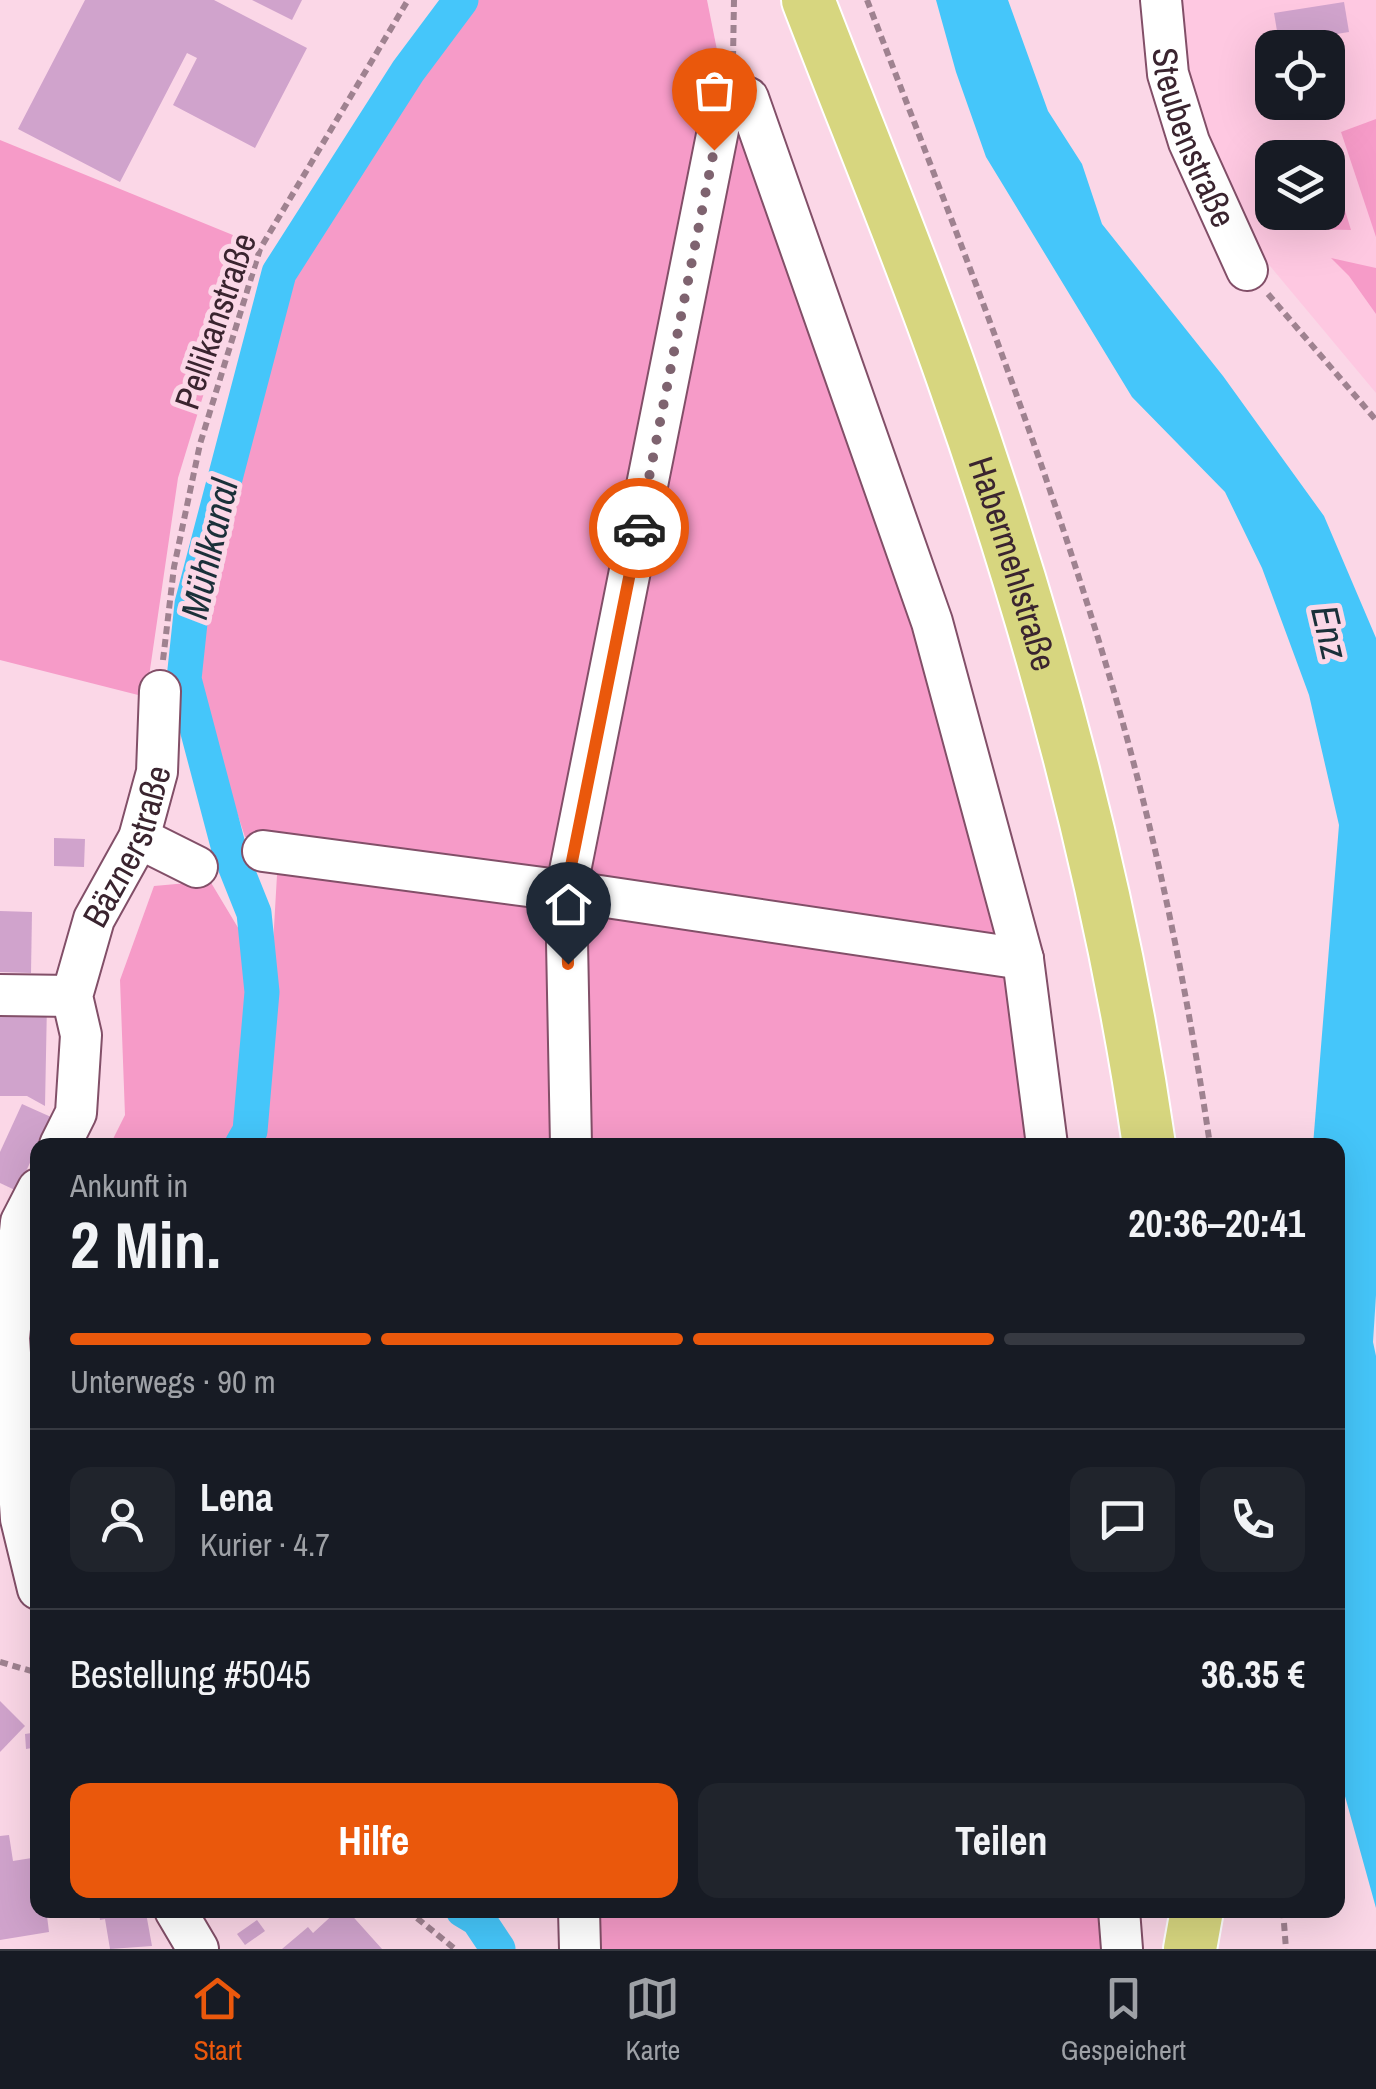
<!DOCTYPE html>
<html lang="de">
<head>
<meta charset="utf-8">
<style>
	:root { --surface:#171b24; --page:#20242c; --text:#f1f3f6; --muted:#9ea1a6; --line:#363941; --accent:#ea580c }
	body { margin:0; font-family:"Archivo Narrow",sans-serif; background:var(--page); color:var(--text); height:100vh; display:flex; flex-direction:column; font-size:38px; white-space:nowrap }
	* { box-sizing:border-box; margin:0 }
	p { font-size:32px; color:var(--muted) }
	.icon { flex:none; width:55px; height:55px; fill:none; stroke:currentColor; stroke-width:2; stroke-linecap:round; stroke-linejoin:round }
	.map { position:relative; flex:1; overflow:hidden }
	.details { position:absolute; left:30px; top:1138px; width:1315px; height:780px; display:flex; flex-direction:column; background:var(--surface); border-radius:20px; box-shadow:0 10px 40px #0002 }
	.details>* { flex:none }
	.buttons { position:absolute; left:1255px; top:30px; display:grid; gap:20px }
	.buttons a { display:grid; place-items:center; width:90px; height:90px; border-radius:20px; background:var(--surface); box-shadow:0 10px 40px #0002; font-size:50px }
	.pin { position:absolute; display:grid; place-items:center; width:85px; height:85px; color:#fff; margin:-102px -42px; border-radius:50% 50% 50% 0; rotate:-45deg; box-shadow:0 0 10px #0007 }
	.pin .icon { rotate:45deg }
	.courier { position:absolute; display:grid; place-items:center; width:100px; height:100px; margin:-50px; border:8px solid #ea580c; border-radius:50%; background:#fff; color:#222; box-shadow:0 2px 12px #0007 }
	.summary em { font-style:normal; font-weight:700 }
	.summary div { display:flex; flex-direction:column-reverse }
	.summary { display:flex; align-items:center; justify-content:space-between; height:170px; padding:0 40px }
	h1 { font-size:65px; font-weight:700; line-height:75px }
	.bar { display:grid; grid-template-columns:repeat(4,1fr); gap:15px 10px; align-content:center; height:120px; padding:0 40px }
	.bar i { height:12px; border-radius:8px; background:var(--line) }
	.bar .selected { background:var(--accent) }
	.bar p { grid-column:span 4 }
	.line { display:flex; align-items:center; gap:25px; padding:0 40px; border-top:2px solid var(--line) }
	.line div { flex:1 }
	.round { display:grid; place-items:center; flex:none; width:105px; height:105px; border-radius:20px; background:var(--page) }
	.action { display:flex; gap:20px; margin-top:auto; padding:20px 40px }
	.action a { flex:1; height:115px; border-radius:20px; background:var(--accent); color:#fff; font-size:40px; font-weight:700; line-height:115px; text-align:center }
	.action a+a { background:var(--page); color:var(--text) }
	.dock { display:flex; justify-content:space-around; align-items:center; height:140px; border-top:2px solid var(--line); background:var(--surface); font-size:28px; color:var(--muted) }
	.dock a { display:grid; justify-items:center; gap:5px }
	.dock .selected { color:var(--accent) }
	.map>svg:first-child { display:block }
	.built { fill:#fec8e1; fill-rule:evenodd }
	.green { fill:#f69bc8 }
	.water { fill:#45c6fa }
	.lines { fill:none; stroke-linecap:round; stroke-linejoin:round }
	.canal { stroke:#45c6fa; stroke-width:35 }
	.building { fill:#d0a3cc }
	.minor-casing { stroke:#824f68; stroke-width:44 }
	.major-casing { stroke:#fff; stroke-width:56 }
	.path { stroke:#9f8290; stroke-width:6; stroke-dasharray:8 5; stroke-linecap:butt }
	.minor { stroke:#fff; stroke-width:40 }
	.major { stroke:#d7d67f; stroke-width:52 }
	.done { stroke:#7e636f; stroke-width:10; stroke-dasharray:0 18 }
	.route { stroke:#ea580c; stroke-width:12 }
	.labels { text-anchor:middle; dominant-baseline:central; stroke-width:10; stroke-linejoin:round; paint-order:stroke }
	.street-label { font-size:35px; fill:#3a242f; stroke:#fbd7e7 }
	.water-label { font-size:38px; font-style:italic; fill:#1a3039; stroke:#fbd7e7 }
</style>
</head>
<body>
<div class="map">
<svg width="1376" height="1949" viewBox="0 0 1376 1949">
	<rect width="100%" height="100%" fill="#fbd7e7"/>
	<path class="built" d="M1168,0H1376V393L1255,248L1164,50ZM1272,48H1328V102H1272ZM1272,158H1328V212H1272Z"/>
	<g class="green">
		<path d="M470,0H707L720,65L925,629L992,867L1036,1145H257L262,1137L279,840L245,837L191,673L285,277L428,56Z"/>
		<path d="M1376,119V237L1341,132Z"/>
		<path d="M0,140L250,242L178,478L146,697L0,660Z"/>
		<path d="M1324,142L1351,230L1309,229L1299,213L1328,212V158L1279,157L1277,152Z"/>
		<path d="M1331,258L1376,268V314L1349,276Z"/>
		<path d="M210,881L249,946L237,1127L226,1145H110L125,1115L120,980L154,886Z"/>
		<path d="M591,1910H1105L1104,1949H592Z"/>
	</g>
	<path class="water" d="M936,0H1008L1048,111L1082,164L1102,224L1223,376L1324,516L1376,638V1295L1373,1342L1376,1356V1908L1338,1771V1145H1313L1339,825L1309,695L1262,568L1225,492L1132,397L986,157L956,72Z"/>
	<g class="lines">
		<g class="canal">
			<path d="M242,1145L250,1131L262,992L254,913L230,853L184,679L192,604L279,273L408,71L461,0"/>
			<path d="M463,1910L478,1919L498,1949"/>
		</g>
	</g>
	<g class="building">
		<path d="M85,0H214L307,48L255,148L173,105L197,58L187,53L120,182L18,129Z"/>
		<path d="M252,0H302L292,20Z"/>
		<path d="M1344,2L1349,32L1279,43L1274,13Z"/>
		<path d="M54,838L85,839L84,867L54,866Z"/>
		<path d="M0,911L32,912L31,973L0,972Z"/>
		<path d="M0,1003H47L45,1106L27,1096H0Z"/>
		<path d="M22,1104L51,1117L17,1191L0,1183V1152Z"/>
		<path d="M38,1354V1404H35L29,1355Z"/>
		<path d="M0,1701L25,1726L0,1752Z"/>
		<path d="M38,1732V1761H34L32,1748L26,1749L25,1734Z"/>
		<path d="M9,1835L13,1861L38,1857V1910H62V1914L47,1916L49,1932L0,1940V1836Z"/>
		<path d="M99,1910H129L130,1915L146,1913L152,1946L110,1949L105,1919L100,1920Z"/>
		<path d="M338,1910H347L382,1949H282L308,1927L313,1933Z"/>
		<path d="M257,1920L265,1931L245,1945L237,1934Z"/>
	</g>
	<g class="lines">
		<g class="minor-casing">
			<g id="minor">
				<path id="s1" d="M1161,0L1168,74L1189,142L1247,270"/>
				<path d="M139,838L197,867"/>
				<path d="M263,851L566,891L1023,959"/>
				<path d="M0,995L72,996"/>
				<path id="s2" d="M60,1145L76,1113L81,1035L72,996L94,919L139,838L157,772L160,691"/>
				<path d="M571,1145L566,891L722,110L732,91L748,98L932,622L1023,959L1047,1145"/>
				<path d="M38,1189L21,1222L9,1338L21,1519L38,1589"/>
				<path d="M175,1910L198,1949"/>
				<path d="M579,1910L580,1949"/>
				<path d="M1119,1910L1122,1949"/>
			</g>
		</g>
		<g class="major-casing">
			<g id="major">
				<path id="s3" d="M808,0C856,125 908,249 952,375C1040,625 1111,882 1149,1145"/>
				<path d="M1190,1949L1197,1910"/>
			</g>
		</g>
		<g class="path">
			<path d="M867,0C953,223 1042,448 1110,678C1155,831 1187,987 1210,1145"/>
			<path d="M733,59L734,0"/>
			<path d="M1268,294L1376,420"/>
			<path d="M163,660L174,567L200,444L260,249L408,0"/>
			<path d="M0,1662L38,1673"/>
			<path d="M407,1910L455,1949"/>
			<path d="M1283,1910L1286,1949"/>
		</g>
		<use href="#minor" class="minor"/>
		<use href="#major" class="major"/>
	</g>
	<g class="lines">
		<path class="done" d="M639,528L714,150"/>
		<path class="route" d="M568,964L566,891L639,528"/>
	</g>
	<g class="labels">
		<g class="street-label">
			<text stroke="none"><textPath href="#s1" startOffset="142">Steubenstraße</textPath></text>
			<text transform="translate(215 321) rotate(-71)">Pellikanstraße</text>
			<text stroke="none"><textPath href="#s3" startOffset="600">Habermehlstraße</textPath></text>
			<text stroke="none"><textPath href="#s2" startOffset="315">Bäznerstraße</textPath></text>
		</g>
		<g class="water-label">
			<text transform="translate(209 549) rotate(-77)">Mühlkanal</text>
			<text transform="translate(1330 632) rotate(77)">Enz</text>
		</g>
	</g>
</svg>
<div class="buttons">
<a><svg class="icon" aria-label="locate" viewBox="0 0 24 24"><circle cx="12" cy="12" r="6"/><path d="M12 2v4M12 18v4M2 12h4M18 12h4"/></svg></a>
<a><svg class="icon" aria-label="layers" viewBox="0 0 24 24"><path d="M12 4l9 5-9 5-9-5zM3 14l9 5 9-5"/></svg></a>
</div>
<div class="pin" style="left:714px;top:150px;background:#ea580c"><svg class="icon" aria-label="bag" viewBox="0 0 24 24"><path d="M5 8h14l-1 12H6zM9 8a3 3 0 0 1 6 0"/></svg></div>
<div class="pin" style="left:568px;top:964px;background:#1f2937"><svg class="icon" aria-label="home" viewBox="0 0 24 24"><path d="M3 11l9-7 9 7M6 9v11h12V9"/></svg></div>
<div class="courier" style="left:639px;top:528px"><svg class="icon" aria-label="car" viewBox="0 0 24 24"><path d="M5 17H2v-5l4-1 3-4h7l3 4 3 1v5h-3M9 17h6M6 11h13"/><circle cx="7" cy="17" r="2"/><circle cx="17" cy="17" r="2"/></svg></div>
<section class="details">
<div class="summary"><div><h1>2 Min.</h1><p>Ankunft in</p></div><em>20:36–20:41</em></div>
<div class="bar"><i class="selected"></i><i class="selected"></i><i class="selected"></i><i></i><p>Unterwegs · 90 m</p></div>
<div class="line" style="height:180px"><a class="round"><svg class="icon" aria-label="person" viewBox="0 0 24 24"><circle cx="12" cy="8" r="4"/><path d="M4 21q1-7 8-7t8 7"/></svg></a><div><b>Lena</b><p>Kurier · 4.7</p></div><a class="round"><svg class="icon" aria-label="chat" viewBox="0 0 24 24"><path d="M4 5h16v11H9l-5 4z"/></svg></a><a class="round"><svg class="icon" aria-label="phone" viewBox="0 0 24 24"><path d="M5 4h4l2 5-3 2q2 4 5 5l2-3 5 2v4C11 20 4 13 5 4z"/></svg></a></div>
<div class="line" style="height:130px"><div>Bestellung #5045</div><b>36.35 €</b></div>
<div class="action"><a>Hilfe</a><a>Teilen</a></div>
</section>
</div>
<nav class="dock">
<a class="selected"><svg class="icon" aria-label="home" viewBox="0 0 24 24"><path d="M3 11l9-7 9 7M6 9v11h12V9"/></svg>Start</a>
<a><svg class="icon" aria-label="map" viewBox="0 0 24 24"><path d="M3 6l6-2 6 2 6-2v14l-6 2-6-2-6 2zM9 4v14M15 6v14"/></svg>Karte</a>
<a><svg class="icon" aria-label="saved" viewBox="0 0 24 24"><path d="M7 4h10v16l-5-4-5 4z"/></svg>Gespeichert</a>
</nav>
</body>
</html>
